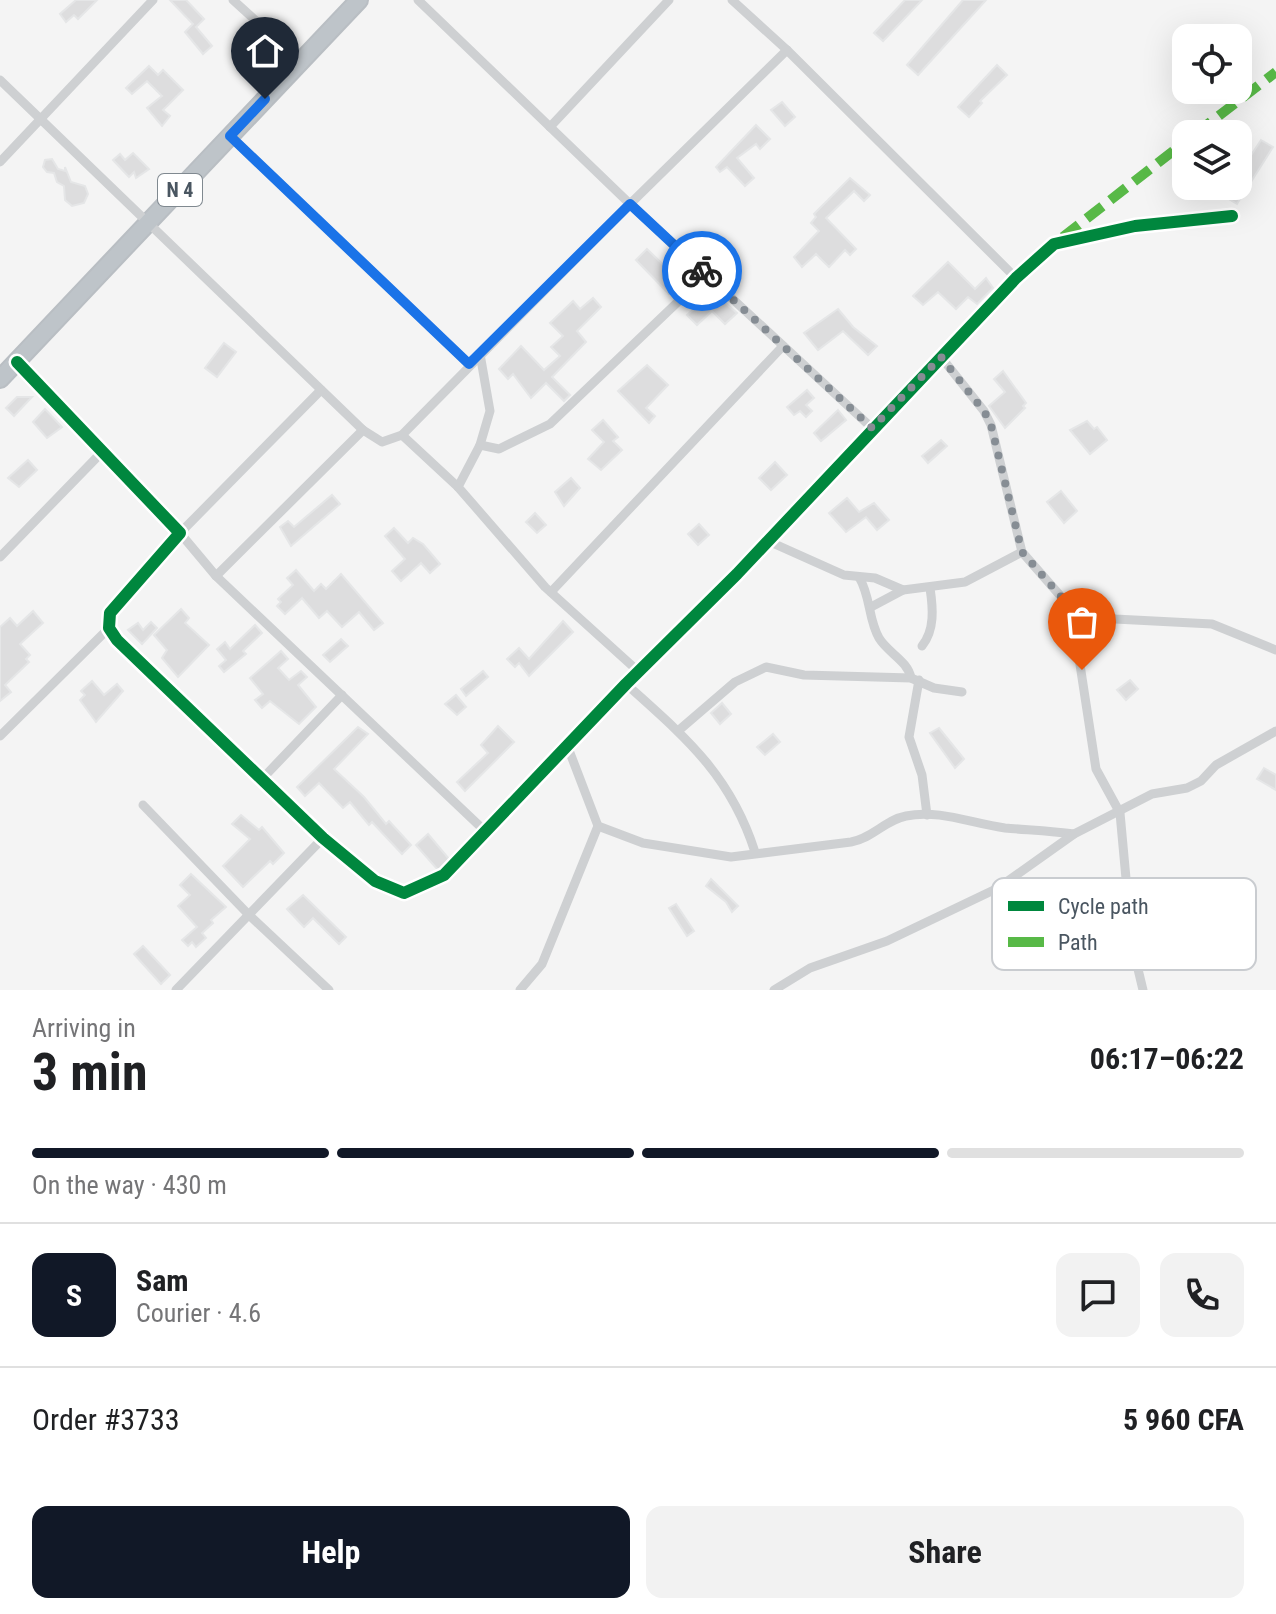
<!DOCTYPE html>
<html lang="en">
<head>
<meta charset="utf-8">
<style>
	:root { --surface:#fff; --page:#f2f2f2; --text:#202124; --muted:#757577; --line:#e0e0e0; --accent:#111827 }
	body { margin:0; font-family:"Roboto Condensed",sans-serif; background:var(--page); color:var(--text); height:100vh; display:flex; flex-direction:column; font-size:30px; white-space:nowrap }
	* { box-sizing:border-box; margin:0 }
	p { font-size:26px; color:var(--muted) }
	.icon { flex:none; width:44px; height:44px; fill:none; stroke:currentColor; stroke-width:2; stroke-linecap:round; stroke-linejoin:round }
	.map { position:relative; height:990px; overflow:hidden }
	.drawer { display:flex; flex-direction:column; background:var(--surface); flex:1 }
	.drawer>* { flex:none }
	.fabs { position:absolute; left:1172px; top:24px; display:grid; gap:16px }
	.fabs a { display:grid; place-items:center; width:80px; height:80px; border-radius:16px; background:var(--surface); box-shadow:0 8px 32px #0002; font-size:40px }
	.pin { position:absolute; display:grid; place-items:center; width:68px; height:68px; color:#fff; margin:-82px -34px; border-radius:50% 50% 50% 0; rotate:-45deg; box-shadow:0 0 8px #0007 }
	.pin .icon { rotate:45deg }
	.courier { position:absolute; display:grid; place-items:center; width:80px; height:80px; margin:-40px; border:6px solid #1a73e8; border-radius:50%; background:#fff; color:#222; box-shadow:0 2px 10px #0007 }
	.overview em { font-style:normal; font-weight:700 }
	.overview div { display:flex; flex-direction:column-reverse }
	.overview { display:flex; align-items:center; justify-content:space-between; height:136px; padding:0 32px }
	h1 { font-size:52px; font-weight:700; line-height:60px }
	.bar { display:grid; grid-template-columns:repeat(4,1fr); gap:12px 8px; align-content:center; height:96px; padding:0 32px }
	.bar i { height:10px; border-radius:6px; background:var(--line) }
	.bar .current { background:var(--accent) }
	.bar p { grid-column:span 4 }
	.line { display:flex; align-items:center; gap:20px; padding:0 32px; border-top:2px solid var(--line) }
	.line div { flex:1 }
	.round { display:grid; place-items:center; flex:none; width:84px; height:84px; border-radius:16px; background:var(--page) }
	.button { display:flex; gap:16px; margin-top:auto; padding:16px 32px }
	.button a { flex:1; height:92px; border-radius:16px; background:var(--accent); color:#fff; font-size:32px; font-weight:700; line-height:92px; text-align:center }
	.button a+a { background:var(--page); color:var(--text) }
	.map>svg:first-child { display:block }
	.building { fill:#ddddde; stroke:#e5e6e7; stroke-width:2 }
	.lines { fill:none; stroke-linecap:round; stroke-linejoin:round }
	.highway-casing { stroke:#b9bec3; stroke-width:20 }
	.street { stroke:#ced0d2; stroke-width:9 }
	.highway { stroke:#bec4c9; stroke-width:16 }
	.quiet { stroke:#58b947; stroke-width:10; stroke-dasharray:20 10; stroke-linecap:butt }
	.cycleway-casing { stroke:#fff; stroke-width:17 }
	.cycleway { stroke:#00873e; stroke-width:12 }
	.done { stroke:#868d94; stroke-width:8; stroke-dasharray:0 14.4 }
	.route { stroke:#1a73e8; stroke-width:10 }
	.labels { text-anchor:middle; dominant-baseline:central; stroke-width:6; stroke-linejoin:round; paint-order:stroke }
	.shield { fill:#fff; stroke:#808990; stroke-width:2 }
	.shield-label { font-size:20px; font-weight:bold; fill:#4a5661 }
	.key { fill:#fff; stroke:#c9ccd0; stroke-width:2 }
	.key-label { font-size:22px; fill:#4a5661 }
</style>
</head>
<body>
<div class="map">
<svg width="1276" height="990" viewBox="0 0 1276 990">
	<rect width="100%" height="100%" fill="#f4f4f4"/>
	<g class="building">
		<path d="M76,0H97L78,19L74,15L66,22L60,14Z"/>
		<path d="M170,0H186L204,19L196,27L212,46L203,54L185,32L193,24Z"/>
		<path d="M905,0H922L883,41L874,33Z"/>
		<path d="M963,0H986L918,75L907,65Z"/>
		<path d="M997,65L1007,75L980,101L982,103L969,117L958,107Z"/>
		<path d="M149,66L158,75L163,70L183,90L163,110L170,116L162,126L147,108L162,96L147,81L132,94L126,88Z"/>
		<path d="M782,102L795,117L785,126L771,110Z"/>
		<path d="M756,125L770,139L760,149L756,144L737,158L754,178L745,186L727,167L720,172L716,167Z"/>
		<path d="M1261,140L1273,147L1237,204L1227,198L1238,186L1245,171L1242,169Z"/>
		<path d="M133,153L149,169L136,178L134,172L129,177L113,160L120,154L125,160Z"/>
		<path d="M52,159L58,169L65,171V167L71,182L85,186L88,194L84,203L72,206L65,200L64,186L57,182L54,173L47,172L43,167L45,160Z"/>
		<path d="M850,178L870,195L864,201L854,191L826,218L856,249L850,255L845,250L829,267L816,254L802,267L794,257L819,231L811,223L816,217L814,214Z"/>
		<path d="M647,249L681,282L669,294L636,260Z"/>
		<path d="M948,262L975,289L986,278L993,288L977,304L968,297L956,309L938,292L923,305L913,296Z"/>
		<path d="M713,292L737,313L725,324L712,311L697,325L687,315Z"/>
		<path d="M593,298L601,307L577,331L586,342L552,377L570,395L564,401L546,383L531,398L513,374L508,379L499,369L521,346L544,370L560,356L551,347L563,336L550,323L573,301L580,309Z"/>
		<path d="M838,309L853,327L877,346L868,355L843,331L818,350L804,333Z"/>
		<path d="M224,343L236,352L217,377L205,368Z"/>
		<path d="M647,365L668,385L646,408L655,416L649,423L618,391Z"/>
		<path d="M1003,371L1026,403L1023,406L1025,408L1005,428L989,406L1005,392L994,379Z"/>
		<path d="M807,390L814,398L806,405L812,411L806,417L800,411L794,415L787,407Z"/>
		<path d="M17,397H32L14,416L6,408Z"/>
		<path d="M45,409L62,427L47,438L33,422Z"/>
		<path d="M838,410L846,420L821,441L814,433Z"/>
		<path d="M603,420L618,437L613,441L622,450L601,470L588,459L604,442L592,430Z"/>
		<path d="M1087,421L1094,429L1097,427L1107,440L1090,454L1070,430Z"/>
		<path d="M941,440L947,446L928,463L922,456Z"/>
		<path d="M28,460L37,470L19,487L8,478Z"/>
		<path d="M775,462L787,475L771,490L759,478Z"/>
		<path d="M571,478L580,488L564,506L555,492Z"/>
		<path d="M1061,491L1077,511L1064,523L1047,502Z"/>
		<path d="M332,495L340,504L291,546L280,527L288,521L294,527Z"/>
		<path d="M847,498L859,512L874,503L889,520L877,530L866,517L846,532L829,513Z"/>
		<path d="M535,513L546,525L537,533L526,522Z"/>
		<path d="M699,524L709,535L698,545L688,534Z"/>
		<path d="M394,528L408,543L413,538L423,544L440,564L430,573L421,563L401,581L392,571L405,559L385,536Z"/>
		<path d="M296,570L314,591L321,584L326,589L341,574L383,623L374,630L359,612L342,627L327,611L319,618L302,598L285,614L277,606L281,602L278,599L293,585L287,578Z"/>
		<path d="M181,609L189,618L185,623L209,645L178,677L162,658L167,650L154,635Z"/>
		<path d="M33,611L43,623L20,644L30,655L26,659L29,662L5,685L11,692L0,701V627L10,618L17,626Z"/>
		<path d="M563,621L573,632L529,676L519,663L515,667L507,659L519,648L529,659Z"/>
		<path d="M151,622L157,628L142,644L128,630L138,623L143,630Z"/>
		<path d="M255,625L262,633L243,651L246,654L224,672L219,666L226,660L217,649L225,642L230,649Z"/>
		<path d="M341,639L348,646L330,662L323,655Z"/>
		<path d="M281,651L288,659L278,668L289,680L301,671L307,677L298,685L316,707L299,724L270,701L262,708L255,700L263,694L250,678Z"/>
		<path d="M483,671L488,677L466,696L461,689Z"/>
		<path d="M1130,680L1138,689L1126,700L1117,690Z"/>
		<path d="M92,681L104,695L117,684L123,691L96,722L80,700L85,695L81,691Z"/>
		<path d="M456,695L466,707L457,715L445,704Z"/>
		<path d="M722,703L731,714L720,724L711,713Z"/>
		<path d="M498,726L514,742L465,791L457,782L488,753L481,745Z"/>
		<path d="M358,727L368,734L334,769L364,797L386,824L389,821L411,845L402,854L372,822L369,825L350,802L343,808L319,783L305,796L297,787Z"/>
		<path d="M939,728L964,759L955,768L930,733Z"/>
		<path d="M773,734L780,742L765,755L757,747Z"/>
		<path d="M1264,768L1276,775V790L1257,779Z"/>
		<path d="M241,815L259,830L262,827L284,853L273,864L270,861L243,887L223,866L250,839L232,824Z"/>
		<path d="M428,834L449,859L438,870L416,845Z"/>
		<path d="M191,874L226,907L211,920L213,923L202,933L206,938L196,947L192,942L188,946L182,940L197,927L178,906L190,895L180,885Z"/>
		<path d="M711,879L738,906L732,912L726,902L706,886Z"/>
		<path d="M303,895L346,937L339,944L313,918L304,927L287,909Z"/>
		<path d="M676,904L694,931L687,936L669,908Z"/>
		<path d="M143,946L170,975L161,984L134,954Z"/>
	</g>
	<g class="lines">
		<g class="highway-casing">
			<path id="highway" d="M0,379L359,0"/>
		</g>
		<g class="street">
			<path d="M233,0L300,61"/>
			<path d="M418,0L630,204L872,428"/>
			<path d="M732,0L787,50L1016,278"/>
			<path d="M0,80L363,430L382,442L402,435L630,204L787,50"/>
			<path d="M550,127L669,0"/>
			<path d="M230,136L469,364"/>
			<path d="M0,162L153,0"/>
			<path d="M480,354L490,411L480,445L458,487L545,587L639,672"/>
			<path d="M941,357L984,411L991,425L1022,552L1064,600L1115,619L1212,624L1276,650"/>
			<path d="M17,362L180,533L110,613L109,628L117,640L323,838L375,881L404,893L444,875L626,684L737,574L1016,278L1054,244L1135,226L1232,216"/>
			<path d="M321,390L180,533L216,576L486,832"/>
			<path d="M402,435L458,487"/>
			<path d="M480,445L499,449L550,424L706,275"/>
			<path d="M768,541L844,575L875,578L903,590"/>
			<path d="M0,557L103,451"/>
			<path d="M216,576L363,430"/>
			<path d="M859,577C871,597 868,619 879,638C888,653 908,661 911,678"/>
			<path d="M551,592L783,346"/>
			<path d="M871,607L903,590L965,582L1022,552"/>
			<path d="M1080,608L1077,645L1096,769L1120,813L1132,944L1143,990"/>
			<path d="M922,646C935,630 933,608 930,588"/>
			<path d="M919,680L909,737L922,775L927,815"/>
			<path d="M626,684C685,737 730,774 755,852"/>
			<path d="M678,731L735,682L766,667L804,675L911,678L934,688L962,692"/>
			<path d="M0,736L109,628"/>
			<path d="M567,745L598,826L643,843L731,857L851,842C873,838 885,820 906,816C939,809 973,824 1005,828C1028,830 1051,831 1074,834"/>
			<path d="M262,779L342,695"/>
			<path d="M143,805L248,914L329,990"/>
			<path d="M176,990L323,838"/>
			<path d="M520,990L542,964L598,826"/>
			<path d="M774,990L810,968L887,941L998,888L1074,834L1152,794L1187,788L1201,781L1216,765L1276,731"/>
		</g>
		<use href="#highway" class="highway"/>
		<g class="quiet">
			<path d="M1195,134L1276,72"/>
			<path d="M1063,237L1186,141"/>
		</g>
		<g class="cycleway-casing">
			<path id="cycleway" d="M17,362L180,533L110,613L109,628L117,640L323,838L375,881L404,893L444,875L626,684L737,574L1016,278L1054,244L1135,226L1232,216"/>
		</g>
		<use href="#cycleway" class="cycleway"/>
	</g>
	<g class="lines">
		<path class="done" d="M702,271L872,428L941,357L984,411L991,425L1022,552L1064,600L1080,608L1076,619L1082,670"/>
		<path class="route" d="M265,99L230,136L469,364L630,204L702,271"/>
	</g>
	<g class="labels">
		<rect class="shield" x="158" y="174" width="44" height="32" rx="6"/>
		<g class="shield-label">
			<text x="180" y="190">N 4</text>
		</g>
	</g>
	<rect x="992" y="878" width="264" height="92" rx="12" class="key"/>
	<rect x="1008" y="901" width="36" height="10" fill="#00873e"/>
	<rect x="1008" y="937" width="36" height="10" fill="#58b947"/>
	<g class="key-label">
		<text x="1058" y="914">Cycle path</text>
		<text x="1058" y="950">Path</text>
	</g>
</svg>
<div class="fabs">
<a><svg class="icon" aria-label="locate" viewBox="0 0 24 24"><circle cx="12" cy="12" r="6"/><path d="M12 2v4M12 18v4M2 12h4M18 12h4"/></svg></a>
<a><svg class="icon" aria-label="layers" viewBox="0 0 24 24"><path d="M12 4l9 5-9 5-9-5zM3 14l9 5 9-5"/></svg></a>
</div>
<div class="pin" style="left:1082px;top:670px;background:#ea580c"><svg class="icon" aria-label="bag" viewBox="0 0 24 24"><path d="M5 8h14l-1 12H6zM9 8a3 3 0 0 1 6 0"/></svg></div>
<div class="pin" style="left:265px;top:99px;background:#1f2937"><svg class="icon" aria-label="home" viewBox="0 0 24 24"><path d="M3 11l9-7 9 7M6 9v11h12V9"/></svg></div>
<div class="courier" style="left:702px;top:271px"><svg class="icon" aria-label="bike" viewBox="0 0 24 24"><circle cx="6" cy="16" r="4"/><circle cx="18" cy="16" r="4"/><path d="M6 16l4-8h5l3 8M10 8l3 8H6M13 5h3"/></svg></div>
</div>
<section class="drawer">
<div class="overview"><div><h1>3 min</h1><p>Arriving in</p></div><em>06:17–06:22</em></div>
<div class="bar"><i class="current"></i><i class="current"></i><i class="current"></i><i></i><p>On the way · 430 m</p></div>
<div class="line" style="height:144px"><b class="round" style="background:var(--accent);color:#fff">S</b><div><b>Sam</b><p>Courier · 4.6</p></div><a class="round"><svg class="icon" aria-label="chat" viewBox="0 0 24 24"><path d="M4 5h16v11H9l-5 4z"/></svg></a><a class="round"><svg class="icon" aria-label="phone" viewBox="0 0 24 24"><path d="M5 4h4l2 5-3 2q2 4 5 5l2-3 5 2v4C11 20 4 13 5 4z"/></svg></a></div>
<div class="line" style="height:104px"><div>Order #3733</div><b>5 960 CFA</b></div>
<div class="button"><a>Help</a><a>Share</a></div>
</section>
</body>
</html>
